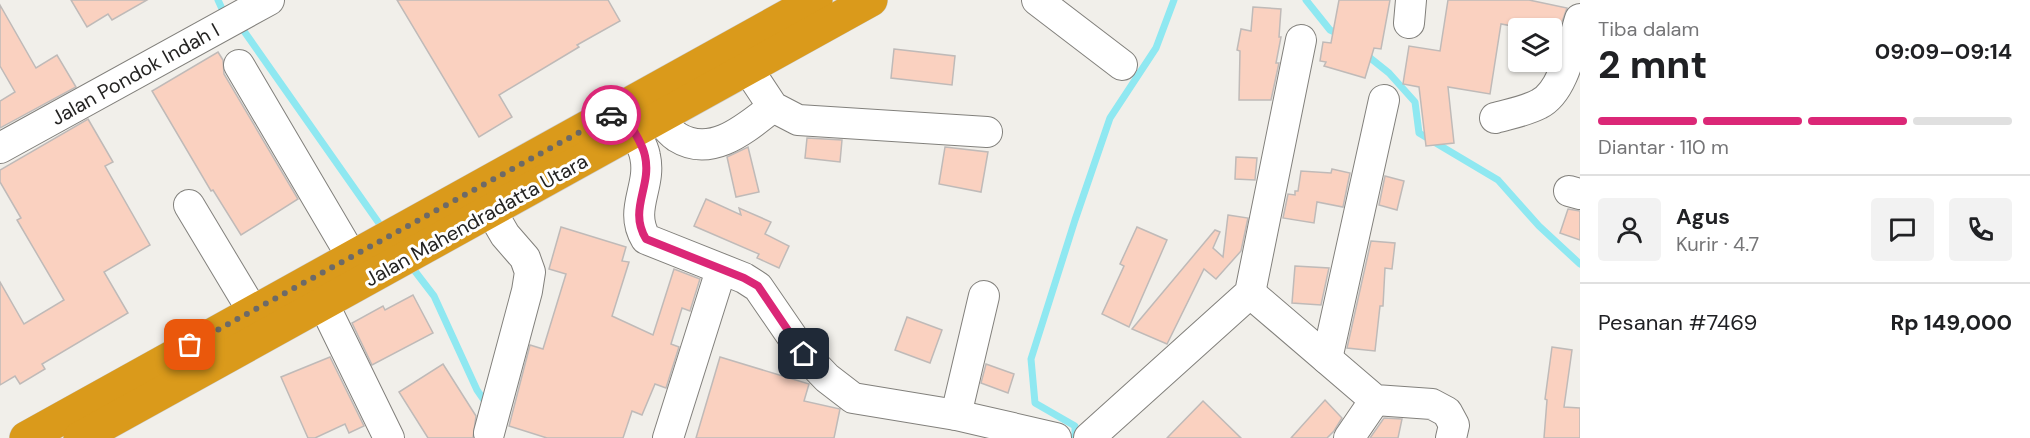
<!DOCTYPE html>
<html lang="id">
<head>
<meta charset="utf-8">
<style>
	:root { --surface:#fff; --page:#f2f2f2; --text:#202124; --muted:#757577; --line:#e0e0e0; --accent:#db2777 }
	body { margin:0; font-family:"DM Sans",sans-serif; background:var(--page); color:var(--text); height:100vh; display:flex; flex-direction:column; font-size:22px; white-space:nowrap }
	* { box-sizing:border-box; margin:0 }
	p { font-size:20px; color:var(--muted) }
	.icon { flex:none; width:33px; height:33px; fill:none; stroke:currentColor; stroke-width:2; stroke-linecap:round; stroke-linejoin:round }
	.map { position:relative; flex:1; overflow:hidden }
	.details { display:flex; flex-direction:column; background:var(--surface); width:450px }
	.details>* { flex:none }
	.fabs { position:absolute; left:1508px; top:18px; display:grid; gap:12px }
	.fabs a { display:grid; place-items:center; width:54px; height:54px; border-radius:6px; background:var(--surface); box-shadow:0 2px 4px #0004; font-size:30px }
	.pin { position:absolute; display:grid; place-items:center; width:51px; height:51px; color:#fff; margin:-26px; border-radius:12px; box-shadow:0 3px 9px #0006 }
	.courier { position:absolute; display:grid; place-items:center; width:60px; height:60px; margin:-30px; border:4px solid #db2777; border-radius:50%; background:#fff; color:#222; box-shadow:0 2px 8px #0007 }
	.head em { font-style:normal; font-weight:700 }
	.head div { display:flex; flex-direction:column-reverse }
	.head { display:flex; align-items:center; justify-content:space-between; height:102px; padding:0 18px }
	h1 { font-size:39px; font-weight:700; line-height:45px }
	.bar { display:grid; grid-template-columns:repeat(4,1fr); gap:9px 6px; align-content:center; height:72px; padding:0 18px }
	.bar i { height:8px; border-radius:4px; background:var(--line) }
	.bar .current { background:var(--accent) }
	.bar p { grid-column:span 4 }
	.line { display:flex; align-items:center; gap:15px; padding:0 18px; border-top:2px solid var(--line) }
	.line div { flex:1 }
	.round { display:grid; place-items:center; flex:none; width:63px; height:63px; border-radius:6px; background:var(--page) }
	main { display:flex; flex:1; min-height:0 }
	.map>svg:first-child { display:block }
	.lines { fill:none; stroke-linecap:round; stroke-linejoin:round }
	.stream { stroke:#8fe8f1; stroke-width:7 }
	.building { fill:#fad1c0; stroke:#bfbab8; stroke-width:1.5 }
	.minor-casing { stroke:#82807c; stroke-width:32 }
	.highway-casing { stroke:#cacaca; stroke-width:34 }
	.minor { stroke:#fff; stroke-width:30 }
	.highway { stroke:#da9a1b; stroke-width:33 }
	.done { stroke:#6c6a68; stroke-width:6; stroke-dasharray:0 10.8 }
	.route { stroke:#db2777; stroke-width:8 }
	.labels { text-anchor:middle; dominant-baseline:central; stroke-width:6; stroke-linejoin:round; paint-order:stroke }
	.street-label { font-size:20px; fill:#242322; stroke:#fff }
</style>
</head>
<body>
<main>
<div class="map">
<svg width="1580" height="438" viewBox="0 0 1580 438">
	<rect width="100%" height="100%" fill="#f1efea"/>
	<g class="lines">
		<g class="stream">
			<path d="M218,0L223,11L228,15"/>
			<path d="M1306,0L1330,30L1341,35"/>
			<path d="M239,24L383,229"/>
			<path d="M1364,53L1389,73L1415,102L1419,133L1498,180L1539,226L1580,264"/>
			<path d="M411,266L434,296L477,390L486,403"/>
			<path d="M1075,438V426L1035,403L1031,359L1075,220L1110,118L1156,48L1174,0"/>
		</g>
	</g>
	<g class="building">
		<path d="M71,0H147L112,20L108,14L87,27Z"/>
		<path d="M397,0H608L620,21L577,45L579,47L499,95L512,117L479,137Z"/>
		<path d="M1339,0H1390L1381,49L1374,48L1365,78L1324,66L1326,62L1320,61L1323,42L1331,43Z"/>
		<path d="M1448,0H1529L1567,8L1557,36L1551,34V28H1523L1501,24L1490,94L1448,87L1454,143L1426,146L1419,87L1403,84L1409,46L1440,51Z"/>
		<path d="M0,5L36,68L57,55L76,87L0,128V101L15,92L0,66Z"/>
		<path d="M1253,7L1281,9L1279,37H1281L1276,63H1279L1271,100H1239L1240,51L1237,50L1241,29L1251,31Z"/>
		<path d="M894,49L955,56L952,85L891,78Z"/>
		<path d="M218,52L223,60L224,74L298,199L241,235L213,190L211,191L152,91Z"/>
		<path d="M88,119L113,162L105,166L150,245L104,272L128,313L42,364L45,369L20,384L15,376L0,385V282L24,324L64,300L17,220L21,218L0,182V170Z"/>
		<path d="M807,138L842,140L840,162L805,158Z"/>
		<path d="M748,147L759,192L736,197L727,157Z"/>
		<path d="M945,147L988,152L981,192L939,184Z"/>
		<path d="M1236,157L1257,158L1255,180L1235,179Z"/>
		<path d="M1332,169L1350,173L1343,207L1317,202L1314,223L1283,218L1288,194L1295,195V191H1298L1301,171L1331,173Z"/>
		<path d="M1385,176L1404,181L1397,210L1379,205Z"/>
		<path d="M706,199L741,215L739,208L771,222L765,234L789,246L779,268L757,258L759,254L694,226Z"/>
		<path d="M1568,209L1580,211V240L1560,233Z"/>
		<path d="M1228,215L1248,218L1241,251L1216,279L1204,269L1167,344L1132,329L1215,230L1220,232L1213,248L1223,257Z"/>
		<path d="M561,227L626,247L622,261L629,262L612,316L653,335L674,269L700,279L690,311L682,308L671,344L679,347L666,388L655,384L642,415L632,411L623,438H547L509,426L530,345L543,349L566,274L549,269Z"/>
		<path d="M1137,227L1167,240L1129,327L1102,314L1124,266L1120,264Z"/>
		<path d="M1371,241L1395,243L1392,269L1385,268L1383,306H1380L1375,351L1347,348Z"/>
		<path d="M1295,266L1329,268L1321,305L1292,303Z"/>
		<path d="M413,295L433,333L372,365L352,323L383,306L385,310Z"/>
		<path d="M907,317L942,330L930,363L895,350Z"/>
		<path d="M1552,347L1572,350L1564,407L1580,408V438H1544L1547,400L1545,399Z"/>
		<path d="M330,357L364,426L349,433L345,424L315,438H308L281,377Z"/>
		<path d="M720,357L809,384L804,401L840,409L834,438H696Z"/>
		<path d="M443,364L476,416L473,438H428L399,392Z"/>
		<path d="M986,364L1014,374L1008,393L981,383Z"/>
		<path d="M1325,400L1342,418L1334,431L1327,438H1291Z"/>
		<path d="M1203,401L1241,438H1167Z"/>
		<path d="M1384,418L1402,419L1398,438H1370Z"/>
	</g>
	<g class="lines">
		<g class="minor-casing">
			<g id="minor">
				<path d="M1037,0L1122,65"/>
				<path d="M1409,23L1411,0"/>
				<path d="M734,48L773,107L798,120L987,132"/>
				<path d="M239,65L352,257"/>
				<path d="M646,96C654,109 664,128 677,137C712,159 747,127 773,107"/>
				<path d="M621,110C629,124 642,141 645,156C652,187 628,209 646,239L744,278L758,287L804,354L827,378L853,398L956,415L1056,438"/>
				<path d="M1495,118C1509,114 1526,111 1539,104C1564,92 1572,44 1580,19"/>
				<path d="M0,148L269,0"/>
				<path d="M1569,191L1580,194"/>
				<path d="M189,205L252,310"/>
				<path d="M1250,293L1375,400L1432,404L1447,412L1454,425L1451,438"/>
				<path d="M323,303L389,438"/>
				<path d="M1327,359L1384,100"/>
				<path d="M956,415L984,296"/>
				<path d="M489,433L527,291L530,272L525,258L505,235L491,211"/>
				<path d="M668,438L721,270"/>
				<path d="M1089,438L1250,293L1301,40"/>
				<path d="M1349,438L1375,400"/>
			</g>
		</g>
		<g class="highway-casing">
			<g id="highway">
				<path d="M26,438C288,290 553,147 816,0"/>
				<path d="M80,438L871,0"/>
			</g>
		</g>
		<use href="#minor" class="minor"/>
		<use href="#highway" class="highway"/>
	</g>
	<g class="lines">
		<path class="done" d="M190,345L611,115"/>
		<path class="route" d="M611,115L621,110C629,124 642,141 645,156C652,187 628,209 646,239L744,278L758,286L804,354"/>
	</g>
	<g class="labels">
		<g class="street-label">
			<text transform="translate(135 74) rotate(-29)">Jalan Pondok Indah I</text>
			<text transform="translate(476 220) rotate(-29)">Jalan Mahendradatta Utara</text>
		</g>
	</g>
</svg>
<div class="fabs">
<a><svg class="icon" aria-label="layers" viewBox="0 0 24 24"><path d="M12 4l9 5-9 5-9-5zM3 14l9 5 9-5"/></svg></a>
</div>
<div class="pin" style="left:190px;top:345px;background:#ea580c"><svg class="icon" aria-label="bag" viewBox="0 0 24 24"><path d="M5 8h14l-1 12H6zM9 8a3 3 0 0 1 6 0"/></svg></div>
<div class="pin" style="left:804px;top:354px;background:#1f2937"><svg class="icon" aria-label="home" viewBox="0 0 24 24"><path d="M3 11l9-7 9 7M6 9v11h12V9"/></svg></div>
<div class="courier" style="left:611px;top:115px"><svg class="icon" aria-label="car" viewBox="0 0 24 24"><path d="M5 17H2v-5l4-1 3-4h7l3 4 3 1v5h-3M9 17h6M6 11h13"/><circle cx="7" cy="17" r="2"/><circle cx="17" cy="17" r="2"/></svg></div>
</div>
<section class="details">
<div class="head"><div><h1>2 mnt</h1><p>Tiba dalam</p></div><em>09:09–09:14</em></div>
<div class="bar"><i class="current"></i><i class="current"></i><i class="current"></i><i></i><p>Diantar · 110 m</p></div>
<div class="line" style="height:108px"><a class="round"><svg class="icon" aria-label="person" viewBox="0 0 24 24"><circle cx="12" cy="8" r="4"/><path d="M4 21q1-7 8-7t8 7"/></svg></a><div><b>Agus</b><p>Kurir · 4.7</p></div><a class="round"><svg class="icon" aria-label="chat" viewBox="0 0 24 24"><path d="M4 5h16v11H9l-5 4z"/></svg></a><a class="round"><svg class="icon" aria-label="phone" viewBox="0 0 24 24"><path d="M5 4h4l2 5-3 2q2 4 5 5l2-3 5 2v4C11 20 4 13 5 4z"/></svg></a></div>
<div class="line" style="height:78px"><div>Pesanan #7469</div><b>Rp 149,000</b></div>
</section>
</main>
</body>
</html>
